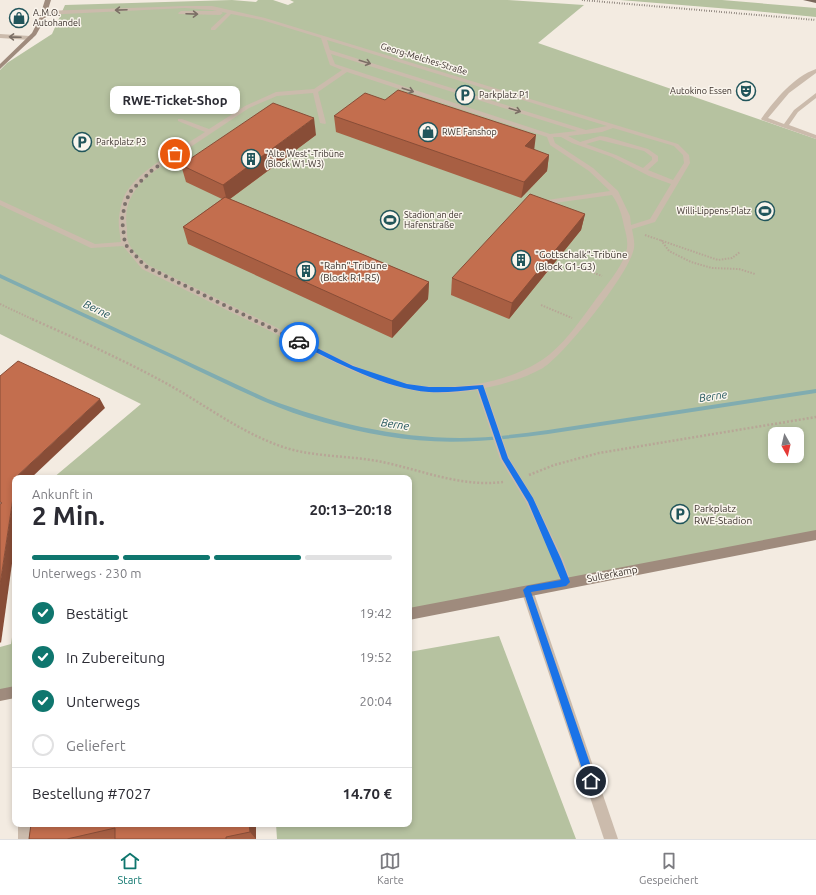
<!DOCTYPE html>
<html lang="de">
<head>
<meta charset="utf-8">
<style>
	:root { --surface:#fff; --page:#f7f7f7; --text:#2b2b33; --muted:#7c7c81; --line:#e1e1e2; --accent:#0f766e }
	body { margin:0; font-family:Ubuntu,sans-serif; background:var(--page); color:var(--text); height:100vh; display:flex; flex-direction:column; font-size:15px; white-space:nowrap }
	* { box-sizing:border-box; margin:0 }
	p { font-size:13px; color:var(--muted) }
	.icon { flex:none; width:22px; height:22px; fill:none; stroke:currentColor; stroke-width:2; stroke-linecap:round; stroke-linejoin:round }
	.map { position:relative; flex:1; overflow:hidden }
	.drawer { position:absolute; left:12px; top:475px; width:400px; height:352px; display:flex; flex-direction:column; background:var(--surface); border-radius:8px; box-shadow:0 2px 6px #0003 }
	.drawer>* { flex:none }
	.needle { width:26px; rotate:172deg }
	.controls { position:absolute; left:768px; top:427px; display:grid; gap:8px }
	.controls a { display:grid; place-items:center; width:36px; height:36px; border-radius:8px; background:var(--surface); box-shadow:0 2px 6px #0003; font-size:20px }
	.pin { position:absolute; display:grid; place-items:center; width:34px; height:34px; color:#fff; margin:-17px; border:2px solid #fff; border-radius:50%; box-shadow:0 1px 4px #0007 }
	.courier { position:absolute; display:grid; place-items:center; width:40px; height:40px; margin:-20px; border:3px solid #1a73e8; border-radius:50%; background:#fff; color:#222; box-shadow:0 1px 5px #0007 }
	.bubble { position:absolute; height:28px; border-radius:8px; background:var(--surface); box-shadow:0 2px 6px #0003; font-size:13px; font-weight:700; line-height:28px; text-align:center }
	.headline em { font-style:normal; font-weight:700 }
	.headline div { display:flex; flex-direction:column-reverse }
	.headline { display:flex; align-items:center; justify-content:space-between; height:68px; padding:0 20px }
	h1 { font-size:26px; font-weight:700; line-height:30px }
	.bar { display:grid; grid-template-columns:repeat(4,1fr); gap:6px 4px; align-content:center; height:48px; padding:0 20px }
	.bar i { height:5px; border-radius:3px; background:var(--line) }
	.bar .selected { background:var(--accent) }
	.bar p { grid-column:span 4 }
	.line { display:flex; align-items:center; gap:10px; padding:0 20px; border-top:1px solid var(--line) }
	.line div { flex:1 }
	ol { padding:0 20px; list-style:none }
	li { display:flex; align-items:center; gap:12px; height:44px }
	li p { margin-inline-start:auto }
	li .icon { padding:4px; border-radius:50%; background:var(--accent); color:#fff; stroke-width:4 }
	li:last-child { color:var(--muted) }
	li i { width:22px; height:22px; border:2px solid var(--line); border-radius:50% }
	.dock { display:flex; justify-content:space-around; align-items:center; height:56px; border-top:1px solid var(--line); background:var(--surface); font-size:11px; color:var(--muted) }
	.dock a { display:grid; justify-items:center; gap:2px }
	.dock .selected { color:var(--accent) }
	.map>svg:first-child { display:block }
	.green { fill:#b6c2a0; fill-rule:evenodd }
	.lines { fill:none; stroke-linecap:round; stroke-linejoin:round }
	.stream { fill:#80acb0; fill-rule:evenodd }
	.path-far1 { stroke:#b7a696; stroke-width:2; stroke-dasharray:1.5 1.5; stroke-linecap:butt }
	.path { stroke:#b7a696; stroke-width:2.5; stroke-dasharray:2 2; stroke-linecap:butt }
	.lane { fill:#cbbbac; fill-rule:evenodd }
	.street { fill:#cbbbac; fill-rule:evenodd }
	.secondary { fill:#9f8b7d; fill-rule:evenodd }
	.primary { fill:#7b685c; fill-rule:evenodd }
	.rail { stroke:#3a302b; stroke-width:2; stroke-dasharray:0.5 2; stroke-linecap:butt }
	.wall { fill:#a85f43 }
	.shaded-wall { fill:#884d37 }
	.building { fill:#c36e4e; stroke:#884d37 }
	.oneway { stroke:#7b6f65 }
	.route { fill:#1a73e8 }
	.done { stroke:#7b716b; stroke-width:4; stroke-dasharray:0 7.2 }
	.labels { text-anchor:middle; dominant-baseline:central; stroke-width:3; stroke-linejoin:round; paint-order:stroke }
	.far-poi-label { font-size:9px; fill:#3a302b; stroke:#faf5ed; text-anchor:start }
	.far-street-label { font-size:9px; fill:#3a302b; stroke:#faf5ed }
	.poi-label { font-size:10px; fill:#3a302b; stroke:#faf5ed; text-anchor:start }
	.street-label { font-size:10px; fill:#3a302b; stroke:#faf5ed }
	.water-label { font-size:11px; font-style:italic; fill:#21555b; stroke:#faf5ed }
</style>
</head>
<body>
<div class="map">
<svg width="816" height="839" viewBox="0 0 816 839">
	<rect width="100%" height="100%" fill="#f3ebe1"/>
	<g class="green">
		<path d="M232,0L256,2L258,0H273L288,5L294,2L290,0H508L584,5L538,43L816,139V534L409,613V478H53L141,404L0,334V70L7,63L52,34L65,5ZM775,434H797V456H775Z"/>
		<path d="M620,0H722L816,8V17L755,11Z"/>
		<path d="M15,617V689L0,691V647L11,644Z"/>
		<path d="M499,636L576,839H277L276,824H409V652Z"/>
	</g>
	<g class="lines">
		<path class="stream" d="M0,274L268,399C330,422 394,438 460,438C490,438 519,434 548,430L816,389V393L548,434C494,441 440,446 385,436C344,429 302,418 263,401C234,388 205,374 176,360C117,333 59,305 0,278Z"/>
		<g class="path-far1">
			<path d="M645,235L718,260L732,258L740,252"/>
			<path d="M661,240L669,251L691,262L712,268L739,269L755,274"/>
			<path d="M571,264L602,276"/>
			<path d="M0,304L34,320"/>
			<path d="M541,305L572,318"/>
		</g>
		<g class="path">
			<path d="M32,319C79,340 126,361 171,386C208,407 242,433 283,447C316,458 353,455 387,463C427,472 462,487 503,482"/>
			<path d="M529,475L554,465L599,453L816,417"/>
		</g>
		<g class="lane">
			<path d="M185,6H212L265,18L678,144L689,155L690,163L655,222L632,229C633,235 635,242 634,248C630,273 565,354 543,368C525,378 505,384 485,388L509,458L533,497L563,559L571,582L570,585L566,587L562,585L553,559L526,502L500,459L477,390C424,398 397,389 348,369L142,269L123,246L91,248L0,205V200L2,201L95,244L121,242C120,234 118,225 119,218C120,209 122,199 127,191C141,169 182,147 205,132L178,121V119H182L209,129L245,106L276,92L314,89L342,70L330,65L321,38L262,20L231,14L215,30H211V28L227,13L212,10L185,8L44,15L41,13L44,11ZM327,40L607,126L586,130L330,50ZM331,54L577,131L550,134L335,64ZM347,72L547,137L550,145L589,171L610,191L540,201L537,203L540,205L612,195C619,205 622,215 624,226C626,233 628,241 627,248C623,267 607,284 596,299C582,318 568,339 550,354C513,384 447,394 401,382C363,373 329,353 294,336C245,312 197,289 148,265C142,259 133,252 129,244C127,240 127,233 127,229C123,203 134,188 153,172L249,108L277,96L313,93L320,123L325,124L326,123L318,92ZM613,128L674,146L683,155L684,163L673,180L648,170L658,161V156L648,149L607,137L600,136L580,142L568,136L602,132ZM553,137H561L572,143L612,157L649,176L671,184L650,219L631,225L630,216L618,191L593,168L555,143ZM600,140L644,151L652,157V160L643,168L616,155L586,144Z"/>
			<path d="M181,11H220L223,13L220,15L179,14L178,13Z"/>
			<path d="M0,34L30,36L33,38L30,40L0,38Z"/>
			<path d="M816,69V73L789,93L768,118L784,124L794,110L816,93V98L798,112L789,125L816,135V139L762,120L761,119C775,100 793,77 816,69Z"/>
			<path d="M18,824H30L32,839H18Z"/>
		</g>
		<path class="street" d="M527,585L531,586L533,590L618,839H604L521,590L523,586Z"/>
		<g class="secondary">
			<path d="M45,0H51L45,19L36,35L0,69V64L32,33L39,19Z"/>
			<path d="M816,530V540L409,620V608Z"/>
			<path d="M15,686V698L0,701V689Z"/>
		</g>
		<path class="primary" d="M803,0H816V3Z"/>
		<path class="rail" d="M582,0L816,20"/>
	</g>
	<g class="wall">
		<path d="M334,116L534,150L549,155L547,171L521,198L336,132Z"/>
		<path d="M316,135L230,199L429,282L428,299L392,338L188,244L183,227L222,199L186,182L181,165Z"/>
		<path d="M585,214L581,230L509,319L451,295L452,278Z"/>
		<path d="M31,824H256V839H29Z"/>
	</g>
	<g class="shaded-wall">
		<path d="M314,118L316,135L227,201L223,185Z"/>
		<path d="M536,135L534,151L525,146Z"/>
		<path d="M549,155L547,171L521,198L524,182Z"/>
		<path d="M585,214L581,230L509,319L512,303Z"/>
		<path d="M429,282L428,299L392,338V321Z"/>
		<path d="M100,399L105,408L31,478H19L17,476Z"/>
		<path d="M15,490V542L1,643L0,642V585L14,491Z"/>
		<path d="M249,824H256V839L250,832Z"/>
	</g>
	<g class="building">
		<path d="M398,90L536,135L525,146L549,155L524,182L334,116L365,93L385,100Z"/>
		<path d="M273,103L314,118L223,185L181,165Z"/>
		<path d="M530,194L585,214L512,303L452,278Z"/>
		<path d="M225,197L429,282L392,321L183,227Z"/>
		<path d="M18,361L100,399L17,476L22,478H15V490L14,491L0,585V504L2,503L0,502V376Z"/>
		<path d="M31,824H249L250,832L226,837V839H115V828L67,839H29Z"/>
	</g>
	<defs><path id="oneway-shaft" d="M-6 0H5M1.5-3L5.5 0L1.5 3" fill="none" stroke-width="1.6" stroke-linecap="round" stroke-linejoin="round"/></defs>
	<g class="oneway">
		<use href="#oneway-shaft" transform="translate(121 10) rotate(178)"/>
		<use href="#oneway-shaft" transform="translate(192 14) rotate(2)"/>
		<use href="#oneway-shaft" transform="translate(15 37) rotate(-178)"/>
		<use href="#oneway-shaft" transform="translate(365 62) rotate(17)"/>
		<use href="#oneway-shaft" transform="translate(408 90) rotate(18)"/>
		<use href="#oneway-shaft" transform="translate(515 110) rotate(17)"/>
	</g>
	<path class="route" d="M297,340H301L353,366L407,384L429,387H455L483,385L508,458L533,498L561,559L570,582L566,586L531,592L596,781L594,784L591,786L588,784L586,781L523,590L527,586L561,580L528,502L502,459L478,389C462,391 445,393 429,392C386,389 336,362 297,343Z"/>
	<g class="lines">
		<path class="done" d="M175,154L151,171L130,192L125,204L122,219L125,244L145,266L299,342"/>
	</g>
	<defs>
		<g id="shop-ring" transform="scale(1)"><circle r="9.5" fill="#faf5ed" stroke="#21555b" stroke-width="1.5"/><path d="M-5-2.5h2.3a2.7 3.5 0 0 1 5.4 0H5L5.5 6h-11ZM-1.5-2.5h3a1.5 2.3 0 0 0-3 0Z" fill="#21555b"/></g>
		<g id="theatre-ring" transform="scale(1)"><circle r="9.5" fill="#faf5ed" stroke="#21555b" stroke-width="1.5"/><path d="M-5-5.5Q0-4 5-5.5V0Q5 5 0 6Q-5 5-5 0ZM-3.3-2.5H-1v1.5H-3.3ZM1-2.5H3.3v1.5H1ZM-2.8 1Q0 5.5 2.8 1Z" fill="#21555b"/></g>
		<g id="parking-ring" transform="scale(1)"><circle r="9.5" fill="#faf5ed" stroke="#21555b" stroke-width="1.5"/><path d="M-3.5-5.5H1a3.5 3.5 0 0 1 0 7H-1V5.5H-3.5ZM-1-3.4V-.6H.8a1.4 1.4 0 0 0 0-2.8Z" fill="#21555b"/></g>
		<g id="building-ring" transform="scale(1)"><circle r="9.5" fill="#faf5ed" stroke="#21555b" stroke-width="1.5"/><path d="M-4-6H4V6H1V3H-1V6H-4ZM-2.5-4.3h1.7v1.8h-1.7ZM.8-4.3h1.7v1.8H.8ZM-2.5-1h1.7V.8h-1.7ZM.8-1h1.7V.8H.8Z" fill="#21555b"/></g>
		<g id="stadium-ring" transform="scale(1)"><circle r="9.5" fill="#faf5ed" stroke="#21555b" stroke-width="1.5"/><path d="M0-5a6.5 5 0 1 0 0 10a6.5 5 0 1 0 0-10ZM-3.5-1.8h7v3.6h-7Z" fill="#21555b"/></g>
	</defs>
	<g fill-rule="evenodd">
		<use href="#shop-ring" x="19" y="18"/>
		<use href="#theatre-ring" x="746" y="91"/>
		<use href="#parking-ring" x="465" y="95"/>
		<use href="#shop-ring" x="428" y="132"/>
		<use href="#parking-ring" x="82" y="142"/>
		<use href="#building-ring" x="251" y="159"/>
		<use href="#stadium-ring" x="765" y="211"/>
		<use href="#stadium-ring" x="390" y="220"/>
		<use href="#building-ring" x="521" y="260"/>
		<use href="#building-ring" x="306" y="271"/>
		<use href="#parking-ring" x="680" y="514"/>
	</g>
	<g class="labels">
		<g class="far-poi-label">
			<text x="33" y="13">A.M.O.<tspan x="33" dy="10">Autohandel</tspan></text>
			<text x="732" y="91" text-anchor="end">Autokino Essen</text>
			<text x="479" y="95">Parkplatz P1</text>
			<text x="442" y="132">RWE Fanshop</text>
			<text x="96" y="142">Parkplatz P3</text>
			<text x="265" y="154">"Alte West"-Tribüne<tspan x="265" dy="10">(Block W1-W3)</tspan></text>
			<text x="751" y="211" text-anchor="end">Willi-Lippens-Platz</text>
			<text x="404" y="215">Stadion an der<tspan x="404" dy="10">Hafenstraße</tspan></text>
		</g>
		<g class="far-street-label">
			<text transform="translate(424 59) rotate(17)">Georg-Melches-Straße</text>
		</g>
		<g class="poi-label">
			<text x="535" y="254">"Gottschalk"-Tribüne<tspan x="535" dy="12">(Block G1-G3)</tspan></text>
			<text x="320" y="265">"Rahn"-Tribüne<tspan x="320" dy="12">(Block R1-R5)</tspan></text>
			<text x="694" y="508">Parkplatz<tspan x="694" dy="12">RWE-Stadion</tspan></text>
		</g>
		<g class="street-label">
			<text transform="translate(612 574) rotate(-11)">Sulterkamp</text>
		</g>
		<g class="water-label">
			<text transform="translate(97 309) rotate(25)">Berne</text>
			<text transform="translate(713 396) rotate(-8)">Berne</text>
			<text transform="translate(395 424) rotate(8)">Berne</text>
		</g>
	</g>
</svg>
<div class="controls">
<a><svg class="needle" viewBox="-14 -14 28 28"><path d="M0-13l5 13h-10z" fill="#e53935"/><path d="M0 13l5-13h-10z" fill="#7c7c81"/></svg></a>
</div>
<div class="pin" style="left:175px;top:154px;background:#ea580c"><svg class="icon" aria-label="bag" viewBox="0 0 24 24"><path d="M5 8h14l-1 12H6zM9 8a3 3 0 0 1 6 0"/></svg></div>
<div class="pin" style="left:591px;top:781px;background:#1f2937"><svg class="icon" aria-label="home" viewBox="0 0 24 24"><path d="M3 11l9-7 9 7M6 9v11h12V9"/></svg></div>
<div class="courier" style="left:299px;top:342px"><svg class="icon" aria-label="car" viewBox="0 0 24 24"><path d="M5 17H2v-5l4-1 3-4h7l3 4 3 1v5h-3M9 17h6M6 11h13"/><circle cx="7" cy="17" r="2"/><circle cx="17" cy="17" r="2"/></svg></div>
<div class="bubble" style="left:110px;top:86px;width:130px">RWE-Ticket-Shop</div>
<section class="drawer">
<div class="headline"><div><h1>2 Min.</h1><p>Ankunft in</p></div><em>20:13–20:18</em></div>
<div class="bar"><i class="selected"></i><i class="selected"></i><i class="selected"></i><i></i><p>Unterwegs · 230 m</p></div>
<ol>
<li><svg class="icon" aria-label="check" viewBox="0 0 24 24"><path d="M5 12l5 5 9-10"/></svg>Bestätigt<p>19:42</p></li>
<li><svg class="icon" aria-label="check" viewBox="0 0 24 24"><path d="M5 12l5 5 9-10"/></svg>In Zubereitung<p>19:52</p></li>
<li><svg class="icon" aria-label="check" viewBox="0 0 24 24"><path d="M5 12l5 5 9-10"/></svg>Unterwegs<p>20:04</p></li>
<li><i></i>Geliefert</li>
</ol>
<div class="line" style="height:52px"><div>Bestellung #7027</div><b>14.70 €</b></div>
</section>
</div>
<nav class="dock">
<a class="selected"><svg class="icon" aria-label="home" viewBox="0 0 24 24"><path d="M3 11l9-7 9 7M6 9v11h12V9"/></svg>Start</a>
<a><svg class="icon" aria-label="map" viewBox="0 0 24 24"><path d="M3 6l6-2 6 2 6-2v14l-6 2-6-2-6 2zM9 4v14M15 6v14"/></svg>Karte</a>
<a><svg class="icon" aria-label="saved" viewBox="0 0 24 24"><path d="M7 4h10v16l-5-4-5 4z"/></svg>Gespeichert</a>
</nav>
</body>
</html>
